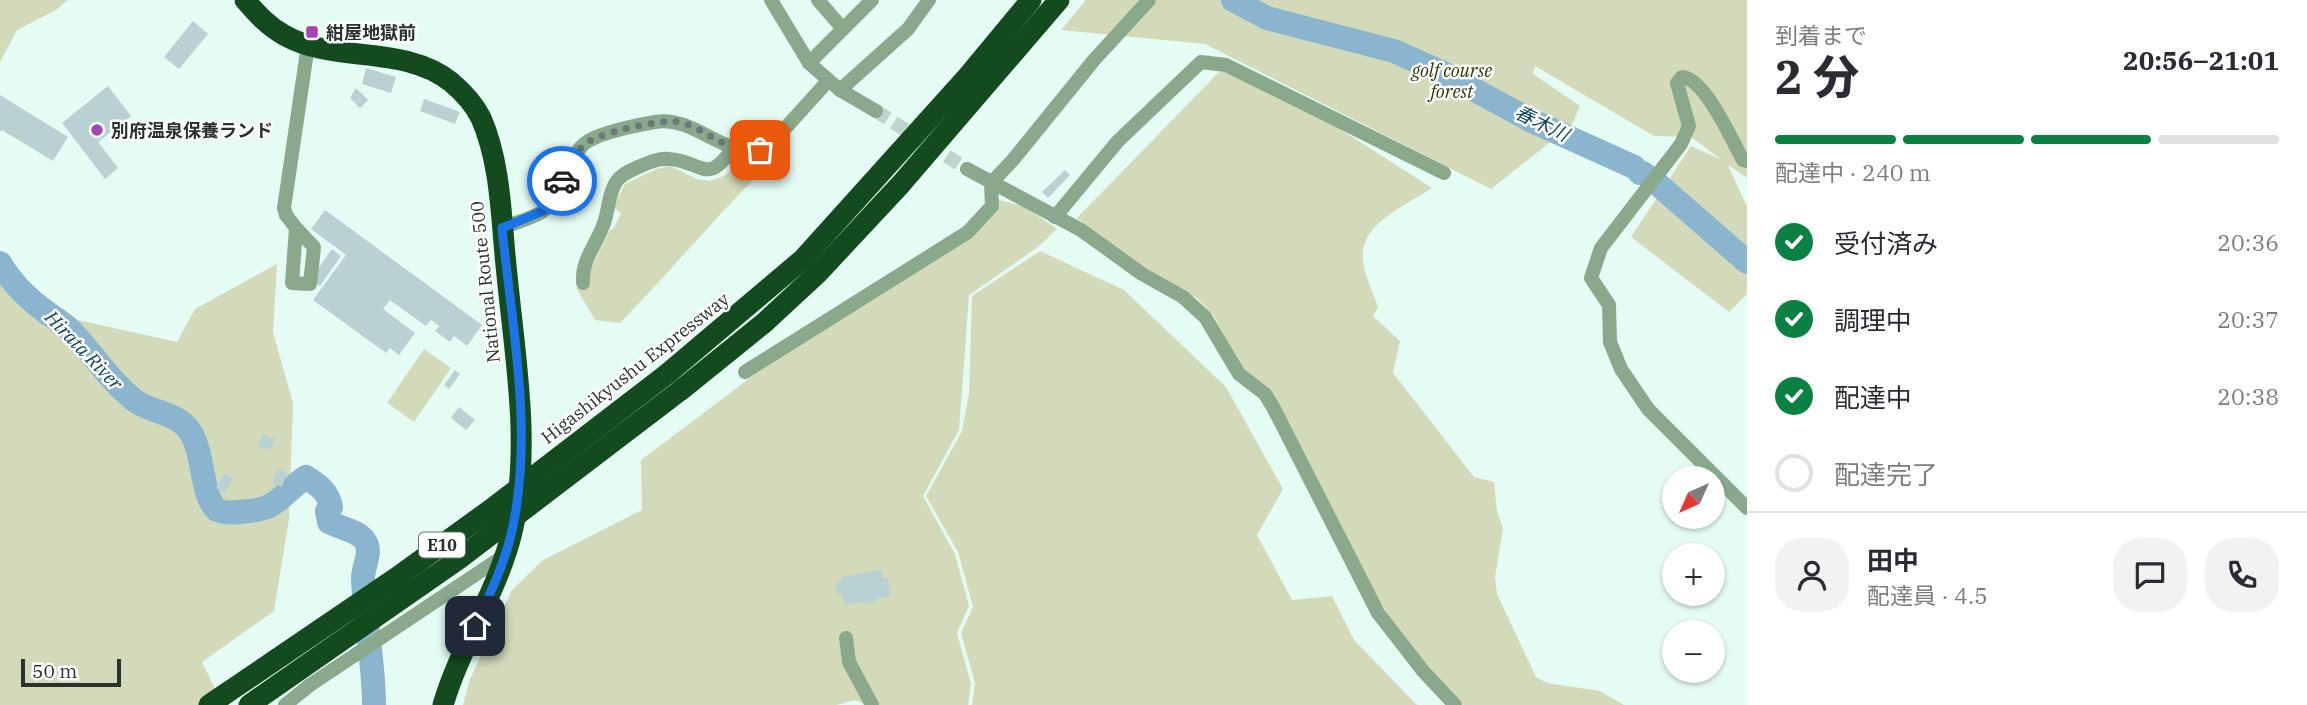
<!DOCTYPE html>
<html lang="ja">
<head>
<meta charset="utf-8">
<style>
	:root { --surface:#fff; --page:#f2f2f3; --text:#2b2b33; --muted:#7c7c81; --line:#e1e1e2; --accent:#0b8043 }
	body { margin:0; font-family:"IBM Plex Serif","Noto Sans JP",serif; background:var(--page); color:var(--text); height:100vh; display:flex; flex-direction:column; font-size:26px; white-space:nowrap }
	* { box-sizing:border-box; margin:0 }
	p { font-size:23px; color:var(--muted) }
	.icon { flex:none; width:38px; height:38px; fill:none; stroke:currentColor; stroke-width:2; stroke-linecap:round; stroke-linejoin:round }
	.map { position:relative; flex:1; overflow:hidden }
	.details { display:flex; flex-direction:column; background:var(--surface); width:560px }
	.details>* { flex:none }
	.needle { width:46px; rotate:225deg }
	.fabs { position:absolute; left:1662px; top:466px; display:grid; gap:14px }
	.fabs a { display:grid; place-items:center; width:63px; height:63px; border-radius:50%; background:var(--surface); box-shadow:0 2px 5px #0004; font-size:35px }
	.scale { position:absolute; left:21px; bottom:18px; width:100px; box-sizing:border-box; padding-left:7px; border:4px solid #29322f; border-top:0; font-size:19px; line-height:24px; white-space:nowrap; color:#29322f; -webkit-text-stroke:5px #fff; paint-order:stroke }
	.pin { position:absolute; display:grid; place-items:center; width:60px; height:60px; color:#fff; margin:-30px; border-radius:14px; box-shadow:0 4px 10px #0006 }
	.courier { position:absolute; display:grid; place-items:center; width:70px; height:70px; margin:-35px; border:5px solid #1a73e8; border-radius:50%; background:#fff; color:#222; box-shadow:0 2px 9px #0007 }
	.head em { font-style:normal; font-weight:800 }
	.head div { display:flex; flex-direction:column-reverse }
	.head { display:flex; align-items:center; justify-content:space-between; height:119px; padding:0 28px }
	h1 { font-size:46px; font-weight:800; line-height:52px }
	.bar { display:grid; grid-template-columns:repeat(4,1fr); gap:10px 7px; align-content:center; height:84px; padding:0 28px }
	.bar i { height:9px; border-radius:5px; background:var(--line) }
	.bar .active { background:var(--accent) }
	.bar p { grid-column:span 4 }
	.line { display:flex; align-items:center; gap:18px; padding:0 28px; border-top:2px solid var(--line) }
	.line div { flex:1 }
	.round { display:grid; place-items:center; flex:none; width:74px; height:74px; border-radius:28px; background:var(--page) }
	ol { padding:0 28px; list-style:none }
	li { display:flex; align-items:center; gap:21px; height:77px }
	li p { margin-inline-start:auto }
	li .icon { padding:7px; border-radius:50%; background:var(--accent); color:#fff; stroke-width:4 }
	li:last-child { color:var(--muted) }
	li i { width:38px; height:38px; border:4px solid var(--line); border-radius:50% }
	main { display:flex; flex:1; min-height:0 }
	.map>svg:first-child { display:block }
	.green { fill:#d2daba }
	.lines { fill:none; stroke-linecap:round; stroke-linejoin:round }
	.river { stroke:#8bb5ce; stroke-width:24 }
	.building { fill:#bad1d4 }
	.minor-tunnel { stroke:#bfd4cd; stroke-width:14; stroke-dasharray:14 7; stroke-linecap:butt }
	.minor { stroke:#89a88c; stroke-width:14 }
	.highway { stroke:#134b1e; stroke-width:21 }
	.highway-bridge { stroke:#134b1e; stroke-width:21 }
	.done { stroke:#6b7974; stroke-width:7; stroke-dasharray:0 12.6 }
	.route { stroke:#1a73e8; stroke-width:9 }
	.poi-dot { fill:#a047b3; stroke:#fff; stroke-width:2.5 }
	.labels { text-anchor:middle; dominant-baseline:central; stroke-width:5; stroke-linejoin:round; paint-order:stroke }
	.shield { fill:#fff; stroke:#69706d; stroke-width:2 }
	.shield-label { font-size:16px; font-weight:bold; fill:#29322f }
	.poi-label { font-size:18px; font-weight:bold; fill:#29322f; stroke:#fff; text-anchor:start }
	.park-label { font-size:18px; font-style:italic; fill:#2e3604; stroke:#fff }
	.street-label { font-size:18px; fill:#29322f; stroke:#fff }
	.water-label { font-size:19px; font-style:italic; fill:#0d445e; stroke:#fff }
</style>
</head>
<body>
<main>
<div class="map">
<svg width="1747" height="705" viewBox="0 0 1747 705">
	<rect width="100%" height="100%" fill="#e5fcf5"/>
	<g class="green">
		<path d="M0,0H68L56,10L17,30L0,62Z"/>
		<path d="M1086,0H1747V178L1728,165L1747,207V294L1729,312L1631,237L1691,146L1722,160L1691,137L1654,136L1535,66L1533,74L1580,106L1572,125L1491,189L1205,44L1061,30Z"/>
		<path d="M1221,70L1329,122L1432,188C1407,205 1359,224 1363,259C1364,275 1373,292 1378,307L1373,316L1400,341L1393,373L1474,477L1494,482L1497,511L1503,528L1495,577L1497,594L1536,677L1547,683L1600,691L1624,705H1463L1428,668L1391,620L1233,354L1214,316L1197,298L1138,265L1077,218Z"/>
		<path d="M737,164L751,168L766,167C715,217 670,272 620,323L595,320L576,288L587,285L591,268L610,230L614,228L621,213L613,207L625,184L656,169L670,166L697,179L710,181L726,175Z"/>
		<path d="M999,200L1025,207L1057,229L1038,247L969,295L959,430L923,496L955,554L969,606L957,633L971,684L968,705H868L854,700L837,705H463L470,679L512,590L543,560L642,510L641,460L750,378L957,234Z"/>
		<path d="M1040,251L1124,290L1226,387L1283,489L1257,535L1292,600L1332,596L1354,640L1417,705H972L975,683L961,633L973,607L958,552L926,496L962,431L969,393L972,296Z"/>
		<path d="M277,264L273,332L293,403L289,519L274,611L202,662L223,705H0V274L44,295L78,320L177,342L195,309Z"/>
		<path d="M424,349L451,368L414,422L387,403Z"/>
	</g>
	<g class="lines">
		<g class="river">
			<path d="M1233,0L1267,18L1394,51L1443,73L1530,120L1634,167L1640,173H1643L1653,180L1747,262"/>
			<path d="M0,263C12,284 28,299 47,313C56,319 66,325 73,333C95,356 107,378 134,400C151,413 176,412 189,430C205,452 200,495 217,510C224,513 231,513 239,512C280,510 277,497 306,477C319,486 328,491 331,507L327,511L329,522C339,528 361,531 366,543C372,554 362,568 363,580C365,622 374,663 374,705"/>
		</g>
	</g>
	<g class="building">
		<path d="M193,21L208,34L179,69L164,57Z"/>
		<path d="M366,68L396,77L391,93L362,84Z"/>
		<path d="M108,86L131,116L98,142L118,168L105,179L62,123Z"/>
		<path d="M356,88L368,100L360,108L350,98Z"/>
		<path d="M0,95L68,137L53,161L2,130L0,132Z"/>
		<path d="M424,99L460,112L455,124L420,111Z"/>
		<path d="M1065,170L1070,175L1048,198L1042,192Z"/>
		<path d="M325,210L482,325L467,346L454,336L450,342L435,331L439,326L431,320L426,326L390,300L383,309L415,333L399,355L390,348L386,353L313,300L346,255L311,229Z"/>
		<path d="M332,249L341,256L320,286L311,279Z"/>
		<path d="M455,370L460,374L449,389L444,385Z"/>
		<path d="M459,407L475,420L466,430L451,418Z"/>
		<path d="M263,434L275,439L270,450L258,446Z"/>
		<path d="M278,469L287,473L282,487L272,484Z"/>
		<path d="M224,473L233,478L225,493L216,488Z"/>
		<path d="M881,569L883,579L888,578L891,596L877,599L870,604L861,602L845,605L842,593L837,594L835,583L842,582L841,577Z"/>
	</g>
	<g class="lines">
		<path class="minor-tunnel" d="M876,111L967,169"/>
		<g class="minor">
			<path d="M771,0L809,63L840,90L876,111"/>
			<path d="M818,0L843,29"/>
			<path d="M809,63L872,0"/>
			<path d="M840,90L908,29L929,0"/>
			<path d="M1747,161L1743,160C1732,141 1705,78 1682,77L1677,83L1689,126L1681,144L1601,248L1591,278L1609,305L1610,342L1621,369L1648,409L1747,508"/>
			<path d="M967,169L1081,230L1142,274L1183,297L1205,317L1239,374L1265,394L1273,407L1378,613L1423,671L1455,705"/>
			<path d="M1055,217L1118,141L1201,62L1226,65L1444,173"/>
			<path d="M296,228L314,247L310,284L292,283L296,228L286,215L284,208L308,45"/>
			<path d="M502,228C514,223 530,219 542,212C562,198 565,161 584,144C597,133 638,125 655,122C697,114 734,169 770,145L828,81"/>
			<path d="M583,283C581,260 597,244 604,223C609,209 608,195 616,182C621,174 630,171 638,167C648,163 657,158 669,159C703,161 706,187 733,148"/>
			<path d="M745,372L968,232L992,206L991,183L1012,161L1094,60L1149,0"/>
			<path d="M846,638L849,662L872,705"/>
			<path d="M285,705L310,685L505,555"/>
		</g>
		<g class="highway">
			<path d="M245,0C257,14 268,26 284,35C335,64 403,44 451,82C463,92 474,104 481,118C502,166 501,223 507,275C515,358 531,444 513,528C499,590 461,644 443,705"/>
			<path d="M667,374L803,259L968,76L1031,0"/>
			<path d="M681,390L764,323L818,273L901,184L1059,0"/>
		</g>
		<g class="highway-bridge">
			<path d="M209,705L396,578L490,510L667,374"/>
			<path d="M249,705L459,559L681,390"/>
		</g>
	</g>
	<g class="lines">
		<path class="done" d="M562,181C568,168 574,153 585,144C598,133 663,118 680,122C709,130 728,155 760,150"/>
		<path class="route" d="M475,626C490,594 506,561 513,526C533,429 512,326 502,228L543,211L562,181"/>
	</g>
	<g class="poi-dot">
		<rect x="305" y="25" width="14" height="14" rx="3.5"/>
		<circle cx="97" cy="130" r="7"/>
	</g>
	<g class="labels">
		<rect class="shield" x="419" y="532.5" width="46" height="25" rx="5"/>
		<g class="shield-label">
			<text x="442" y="545">E10</text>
		</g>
		<g class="poi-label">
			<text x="326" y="32">紺屋地獄前</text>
			<text x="111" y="130">別府温泉保養ランド</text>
		</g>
		<g class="park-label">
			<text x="1452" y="70">golf course<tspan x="1452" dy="21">forest</tspan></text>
		</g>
		<g class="street-label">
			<text transform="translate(485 282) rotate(-96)">National Route 500</text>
			<text transform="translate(635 368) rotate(-38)">Higashikyushu Expressway</text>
		</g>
		<g class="water-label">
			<text transform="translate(1542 123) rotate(26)">春木川</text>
			<text transform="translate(84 350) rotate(46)">Hirata River</text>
		</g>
	</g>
</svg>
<div class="fabs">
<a><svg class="needle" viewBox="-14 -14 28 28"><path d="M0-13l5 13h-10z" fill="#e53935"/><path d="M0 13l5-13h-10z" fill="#7c7c81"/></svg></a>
<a>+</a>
<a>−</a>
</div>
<div class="scale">50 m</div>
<div class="pin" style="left:760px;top:150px;background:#ea580c"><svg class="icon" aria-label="bag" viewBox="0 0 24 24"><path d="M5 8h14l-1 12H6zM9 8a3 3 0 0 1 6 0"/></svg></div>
<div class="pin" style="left:475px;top:626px;background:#1f2937"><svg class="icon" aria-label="home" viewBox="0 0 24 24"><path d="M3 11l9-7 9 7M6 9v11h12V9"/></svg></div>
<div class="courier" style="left:562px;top:181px"><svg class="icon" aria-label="car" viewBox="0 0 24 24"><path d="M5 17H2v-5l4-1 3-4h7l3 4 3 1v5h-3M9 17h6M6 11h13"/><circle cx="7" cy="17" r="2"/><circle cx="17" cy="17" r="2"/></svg></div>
</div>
<section class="details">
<div class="head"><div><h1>2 分</h1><p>到着まで</p></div><em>20:56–21:01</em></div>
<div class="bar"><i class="active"></i><i class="active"></i><i class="active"></i><i></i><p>配達中 · 240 m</p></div>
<ol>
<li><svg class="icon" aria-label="check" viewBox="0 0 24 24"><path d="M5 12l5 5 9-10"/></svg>受付済み<p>20:36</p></li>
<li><svg class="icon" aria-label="check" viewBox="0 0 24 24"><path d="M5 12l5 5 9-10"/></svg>調理中<p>20:37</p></li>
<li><svg class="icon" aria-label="check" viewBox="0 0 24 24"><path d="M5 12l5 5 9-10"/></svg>配達中<p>20:38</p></li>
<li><i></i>配達完了</li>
</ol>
<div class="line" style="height:126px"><a class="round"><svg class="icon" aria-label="person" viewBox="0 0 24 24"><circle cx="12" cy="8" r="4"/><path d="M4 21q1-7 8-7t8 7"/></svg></a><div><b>田中</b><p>配達員 · 4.5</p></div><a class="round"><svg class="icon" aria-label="chat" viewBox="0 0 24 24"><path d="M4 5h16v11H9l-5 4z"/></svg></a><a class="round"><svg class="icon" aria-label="phone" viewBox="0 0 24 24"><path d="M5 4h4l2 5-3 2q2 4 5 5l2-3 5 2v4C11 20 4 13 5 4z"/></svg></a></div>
</section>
</main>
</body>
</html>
